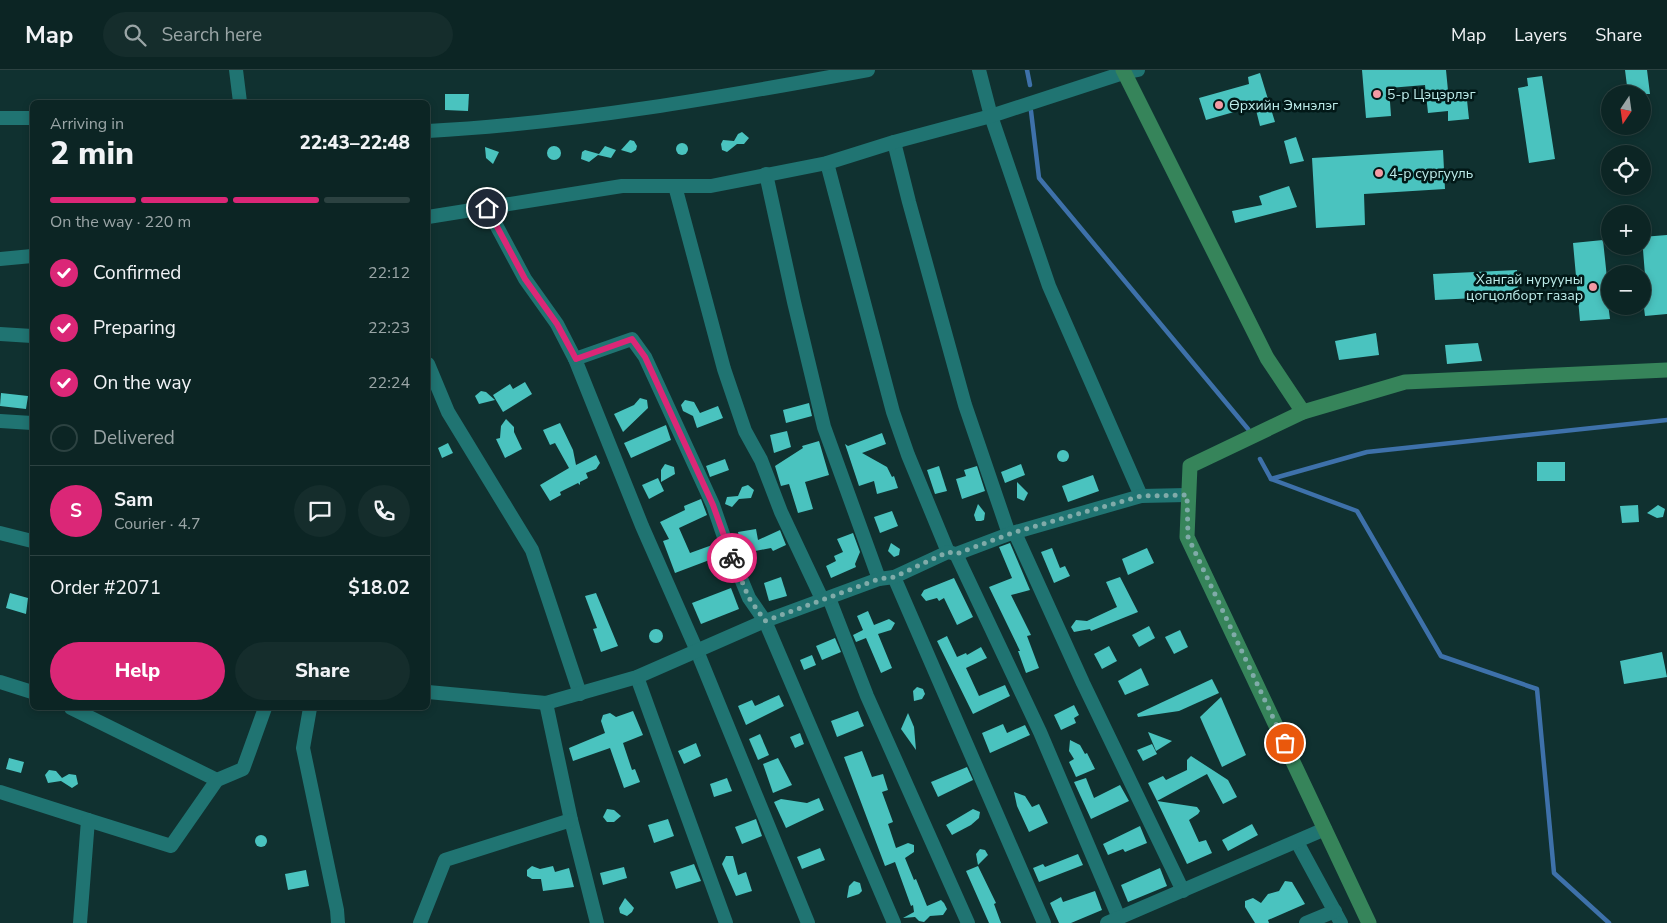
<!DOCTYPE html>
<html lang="en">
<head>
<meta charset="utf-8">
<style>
	:root { --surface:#0c2524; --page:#152d2c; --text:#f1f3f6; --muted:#9aa5a6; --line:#2c4241; --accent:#db2777 }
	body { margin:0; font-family:"Nunito Sans",sans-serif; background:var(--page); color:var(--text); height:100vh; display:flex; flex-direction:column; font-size:19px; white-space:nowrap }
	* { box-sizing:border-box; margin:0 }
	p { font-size:16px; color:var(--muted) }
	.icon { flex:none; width:28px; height:28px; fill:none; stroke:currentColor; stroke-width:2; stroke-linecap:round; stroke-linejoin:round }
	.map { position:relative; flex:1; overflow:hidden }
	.details { position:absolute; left:30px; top:30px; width:400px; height:610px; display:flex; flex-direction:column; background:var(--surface); border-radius:8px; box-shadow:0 2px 8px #0003,0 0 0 1px var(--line) }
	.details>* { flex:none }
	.needle { width:32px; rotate:193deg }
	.tools { position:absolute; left:1601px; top:15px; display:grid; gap:10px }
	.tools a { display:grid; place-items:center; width:50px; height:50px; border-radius:50%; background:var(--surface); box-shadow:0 2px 8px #0003,0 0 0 1px var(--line); font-size:25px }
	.pin { position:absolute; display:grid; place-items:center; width:42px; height:42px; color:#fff; margin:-21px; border:2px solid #fff; border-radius:50%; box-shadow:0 1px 5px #0007 }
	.courier { position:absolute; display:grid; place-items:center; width:50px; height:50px; margin:-25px; border:4px solid #db2777; border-radius:50%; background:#fff; color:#222; box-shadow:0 1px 6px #0007 }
	.overview em { font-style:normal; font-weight:800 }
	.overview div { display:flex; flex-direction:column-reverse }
	.overview { display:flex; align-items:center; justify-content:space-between; height:85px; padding:0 20px }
	h1 { font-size:32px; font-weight:800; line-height:38px }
	.bar { display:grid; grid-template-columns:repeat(4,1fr); gap:8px 5px; align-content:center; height:60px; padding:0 20px }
	.bar i { height:6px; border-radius:4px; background:var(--line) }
	.bar .selected { background:var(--accent) }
	.bar p { grid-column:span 4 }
	.line { display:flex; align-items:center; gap:12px; padding:0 20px; border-top:1px solid var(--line) }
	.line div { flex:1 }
	.round { display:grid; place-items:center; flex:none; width:52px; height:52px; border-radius:26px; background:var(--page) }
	ol { padding:0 20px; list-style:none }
	li { display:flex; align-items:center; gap:15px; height:55px }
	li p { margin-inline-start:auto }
	li .icon { padding:5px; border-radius:50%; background:var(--accent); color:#fff; stroke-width:4 }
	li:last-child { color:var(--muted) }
	li i { width:28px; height:28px; border:2px solid var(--line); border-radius:50% }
	.action { display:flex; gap:10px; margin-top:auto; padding:10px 20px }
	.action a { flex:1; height:58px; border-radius:30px; background:var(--accent); color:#fff; font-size:20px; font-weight:800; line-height:58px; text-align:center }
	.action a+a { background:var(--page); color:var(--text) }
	header { display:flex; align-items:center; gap:30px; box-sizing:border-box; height:70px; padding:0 25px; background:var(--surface); border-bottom:1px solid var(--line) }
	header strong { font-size:24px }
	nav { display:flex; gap:28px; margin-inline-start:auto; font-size:18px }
	.search { width:350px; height:45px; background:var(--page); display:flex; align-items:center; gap:12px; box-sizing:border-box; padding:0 18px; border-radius:28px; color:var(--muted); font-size:19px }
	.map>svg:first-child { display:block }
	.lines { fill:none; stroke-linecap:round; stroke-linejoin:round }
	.stream { stroke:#3e71aa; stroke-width:4.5 }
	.building { fill:#4ac3bf }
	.street { stroke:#207472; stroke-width:14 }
	.secondary { stroke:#36845a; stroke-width:15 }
	.done { stroke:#80aba9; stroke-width:5; stroke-dasharray:0 9 }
	.route { stroke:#db2777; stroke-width:6 }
	.poi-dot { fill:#f49aa4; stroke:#021817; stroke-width:2 }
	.labels { text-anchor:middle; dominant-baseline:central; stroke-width:5; stroke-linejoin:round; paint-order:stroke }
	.poi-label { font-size:14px; fill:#bdecea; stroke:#021817; text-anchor:start }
</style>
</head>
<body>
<header>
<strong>Map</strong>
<div class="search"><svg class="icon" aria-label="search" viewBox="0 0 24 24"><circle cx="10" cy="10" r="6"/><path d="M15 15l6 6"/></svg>Search here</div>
<nav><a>Map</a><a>Layers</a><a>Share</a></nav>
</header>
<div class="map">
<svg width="1667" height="853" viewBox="0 0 1667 853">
	<rect width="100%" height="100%" fill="#103130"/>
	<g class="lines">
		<g class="stream">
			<path d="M1027,0L1030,15"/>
			<path d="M1031,41L1039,108L1248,359"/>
			<path d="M1260,389L1271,409L1367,382L1667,350"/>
			<path d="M1271,409L1357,441L1441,586L1537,619L1554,803L1609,853"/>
		</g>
	</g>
	<g class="building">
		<path d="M1362,0H1446L1449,31L1467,30L1469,49L1448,51V41L1428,43L1425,15L1389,18L1391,46L1366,48Z"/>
		<path d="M1625,0H1647L1650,24H1628Z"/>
		<path d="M1260,3L1275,52L1260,56L1255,36L1206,50L1199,28L1249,14L1248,7Z"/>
		<path d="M1542,6L1555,89L1529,93L1518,18L1528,16L1527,8Z"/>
		<path d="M445,24H469L468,41L445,40Z"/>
		<path d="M742,62L749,68L744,74H737L727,82L722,80L721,74L723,70L734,71L738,64Z"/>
		<path d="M1296,67L1304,91L1290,94L1284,71Z"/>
		<path d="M630,70L634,71L637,76L636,80L631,83L621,80Z"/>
		<circle cx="682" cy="79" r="6"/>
		<circle cx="554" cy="83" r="7"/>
		<path d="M605,76L616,80L611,88L598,85L589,92L581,89L582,82L585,80L599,84Z"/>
		<path d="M485,77L499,82L493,94L486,88Z"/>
		<path d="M1443,80L1445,119L1364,124L1365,155L1316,158L1312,88Z"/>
		<path d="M1289,116L1297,137L1235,153L1232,141L1262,135L1259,126Z"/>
		<path d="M1667,165V244L1645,246L1642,222V205H1645L1642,167Z"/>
		<path d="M1603,170L1607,208H1610V225L1607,226L1610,249L1580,251L1573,173Z"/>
		<path d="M1517,200L1518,226L1435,230L1433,204Z"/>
		<path d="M1376,263L1379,285L1339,290L1335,271Z"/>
		<path d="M1478,273L1482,291L1447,294L1445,275Z"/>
		<path d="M525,312L532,324L503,342L493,325L510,314L513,319Z"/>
		<path d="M481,321L486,322L495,330L479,334L475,326Z"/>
		<path d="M1,323L28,326L26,339L0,336Z"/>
		<path d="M640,328L647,330L648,338L623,362L614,344L634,335Z"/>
		<path d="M685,330L694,332L700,343L718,336L723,348L697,358L693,346L683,341L681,335Z"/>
		<path d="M809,333L812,346L786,353L783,340Z"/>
		<path d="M506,349L514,357V362L522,379L505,388L496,369L500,368L501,356Z"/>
		<path d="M560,353L573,380L576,395L596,385L600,393L596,399L586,403L588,408L580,412V415L578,413L560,422L561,425L550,431L540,415L569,398L555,373L550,375L543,360Z"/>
		<path d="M666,355L671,370L631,388L624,373Z"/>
		<path d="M787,361L791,377L774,383L770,365Z"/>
		<path d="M882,363L886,374L862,383L887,397L892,407L894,406L898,418L877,424L874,411L859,416L845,374L848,376Z"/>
		<path d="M819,371L829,405L805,412L813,439L798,443L789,414L781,416L775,396L803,378L802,376Z"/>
		<path d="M448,373L453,383L442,388L438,378Z"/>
		<circle cx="1063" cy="386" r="6"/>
		<path d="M725,389L729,400L710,407L706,396Z"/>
		<rect x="1537" y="392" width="28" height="19"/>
		<path d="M665,394L674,397L675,404L661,412V400Z"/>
		<path d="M1021,394L1025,405L1005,413L1001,402Z"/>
		<path d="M939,396L947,421L935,424L927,400Z"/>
		<path d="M977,396L985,421L962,429L956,409L966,406L964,400Z"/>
		<path d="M1093,405L1099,421L1068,432L1062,416Z"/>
		<path d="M658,408L664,421L649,429L642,415Z"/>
		<path d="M1017,412L1028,423L1024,431L1017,428Z"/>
		<path d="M748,415L754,420L751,428L739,429L732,437L725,434L727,427L738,426L742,417Z"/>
		<path d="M701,429L707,445L679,458L690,483L715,474L720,486L675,503L663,471L669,469L660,452L685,440L684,436Z"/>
		<path d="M978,434L985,443L984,450L981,451H976L974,445Z"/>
		<path d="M1638,435L1639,452L1622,453L1620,436Z"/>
		<path d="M1658,435L1665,439L1663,447L1657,448L1647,443Z"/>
		<path d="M892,441L898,456L880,463L874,447Z"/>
		<path d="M756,459L758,470L780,460L786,475L773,481L771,478L740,484L738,478L741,477L738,462Z"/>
		<path d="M853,463L860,482L855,494L856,497L831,508L826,496L836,491L834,486L843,482L837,469Z"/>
		<path d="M891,473L900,479L899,485L894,487L888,481Z"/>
		<path d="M1010,473L1030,520L1011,525L1031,565L1027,566L1039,598L1026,603L1018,581H1020L989,517L1012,508L999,477Z"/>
		<path d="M1052,478L1060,498L1065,496L1070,506L1054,513L1041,482Z"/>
		<path d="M1147,478L1154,493L1128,505L1122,489Z"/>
		<path d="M781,507L787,526L769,531L764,513Z"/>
		<path d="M1120,507L1138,542L1091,561L1090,559L1074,562L1071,557L1076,550L1087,551L1117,537L1106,512Z"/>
		<path d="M954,508L973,547L957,555L944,528L939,531L937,528L926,531L921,525L924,520Z"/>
		<path d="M731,518L739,539L701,554L692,533Z"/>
		<path d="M10,523L28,528L26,544L6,538Z"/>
		<path d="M596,523L618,576L601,582L593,559L597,558L585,526Z"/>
		<path d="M868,541L874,555L889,549L895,553L891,560L878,564L892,598L881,603L866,568L856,572L853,565L863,560L857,546Z"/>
		<path d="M1149,556L1155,568L1139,577L1132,565Z"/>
		<circle cx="656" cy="566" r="7"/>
		<path d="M1180,560L1188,577L1174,584L1165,567Z"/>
		<path d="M947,566L957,587L966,583L967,585L981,577L987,588L966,598L979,626L1005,615L1010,626L973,644L937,571Z"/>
		<path d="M835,568L841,582L822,590L816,576Z"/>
		<path d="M1109,576L1117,591L1102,599L1094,584Z"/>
		<path d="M1662,582L1667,607L1624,614L1620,591Z"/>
		<path d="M812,585L816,595L804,600L800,590Z"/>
		<path d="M1141,598L1149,615L1125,625L1118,611Z"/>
		<path d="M1212,609L1219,623L1179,641L1138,647L1137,644Z"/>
		<path d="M917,617L923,619L925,624L922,629L914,631L913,621Z"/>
		<path d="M779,625L784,636L746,655L738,636L752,630L755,636Z"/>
		<path d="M1221,627L1246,685L1222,697L1200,647Z"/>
		<path d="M1074,635L1079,645L1074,648L1076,653L1061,660L1054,645Z"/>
		<path d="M633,641L643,665L623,673L632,700L635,699L640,712L624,718L610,678L573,691L569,678L605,663L601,651L603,645L610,643L616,647Z"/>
		<path d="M858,641L864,656L837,667L831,651Z"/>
		<path d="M908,643L914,657L916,680L901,659Z"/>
		<path d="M1003,654L1007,663L1025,655L1030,665L990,683L982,663Z"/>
		<path d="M1148,662L1172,671L1156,681Z"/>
		<path d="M800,663L804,674L795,678L790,667Z"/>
		<path d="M760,664L769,685L758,690L749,669Z"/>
		<path d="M1070,670L1080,675L1085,684L1087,683L1095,699L1076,707L1069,692L1074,689L1069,681Z"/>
		<path d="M696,673L701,686L684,694L678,681Z"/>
		<path d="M1152,674L1157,684L1143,691L1137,680Z"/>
		<path d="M862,681L872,707L883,704L888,720L882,722L893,752L888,754L896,778L908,773L914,775V782L905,788L914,810L916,809L927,836L941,830L944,833L947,839L943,845L930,846L924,852L919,851L915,847L903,848L914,842L913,835L911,836L895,792L885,796L844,687Z"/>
		<path d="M1191,686L1228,710L1237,727L1223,734L1207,704L1157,731L1148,713L1163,706L1166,710L1187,700V690Z"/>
		<path d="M9,688L24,692L21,703L6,699Z"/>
		<path d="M778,688L792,715L773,723L763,694Z"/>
		<path d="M967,697L973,710L938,727L931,712Z"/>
		<path d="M49,700L56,701L62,708L69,704L76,705L78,714L72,718L61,711L48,713L45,705Z"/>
		<path d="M727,708L732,721L714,727L710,714Z"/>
		<path d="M1086,708L1094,728L1120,715L1129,731L1091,749L1074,712Z"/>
		<path d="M1014,722L1025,726L1032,737L1039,734L1048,753L1029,762L1017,736Z"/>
		<path d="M819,728L824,740L786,758L774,732L781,729L807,733Z"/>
		<path d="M1157,731L1197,737L1200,741L1198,744L1189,750L1199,772L1206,770L1212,783L1187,794Z"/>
		<path d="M607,739L614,740L621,746L614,752H607L603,747Z"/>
		<path d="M973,739L980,742L979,748L971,755L952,765L946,755Z"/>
		<path d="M668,749L674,766L654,773L648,755Z"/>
		<path d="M756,749L762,766L742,774L735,757Z"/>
		<path d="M1252,754L1258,765L1228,781L1222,770Z"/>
		<path d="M1140,756L1147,773L1125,782L1123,779L1108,785L1103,774Z"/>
		<circle cx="261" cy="771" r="6"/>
		<path d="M820,778L825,790L802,799L797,787Z"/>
		<path d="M980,779L985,780L988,785L978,795L976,784Z"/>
		<path d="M1078,784L1083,795L1039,812L1033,798L1043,794L1045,797Z"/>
		<path d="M726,786H733L738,805L746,802L752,821L736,826L722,794Z"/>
		<path d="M694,794L701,811L676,819L670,802Z"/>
		<path d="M532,796L540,799L553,796L555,802L569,798L574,817L543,821L541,809H532L527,806V800Z"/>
		<path d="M978,796L996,833L994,834L1001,853H989L966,801Z"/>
		<path d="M624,797L627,808L603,815L600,803Z"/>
		<path d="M1160,798L1167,816L1128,832L1121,815Z"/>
		<path d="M306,800L309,816L288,820L285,804Z"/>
		<path d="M854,811L860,813L862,821L859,824L847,828L849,816Z"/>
		<path d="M1285,811L1292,812L1305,834L1268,850L1269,853H1255L1245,837V831L1253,828L1261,833L1268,824L1279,821Z"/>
		<path d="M1095,821L1102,840L1071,853H1059L1050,833L1061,827L1063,832Z"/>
		<path d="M625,828L634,838L632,842L627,846L620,843L619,838Z"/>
	</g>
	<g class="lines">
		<g class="street">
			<path d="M236,0L240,32"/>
			<path d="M979,0L991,46L1049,216L1141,426"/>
			<path d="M0,48H32"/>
			<path d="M428,61C576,53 722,27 868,0"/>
			<path d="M894,72L909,132L965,335L1009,464"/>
			<path d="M827,93L893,342L908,385L948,482"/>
			<path d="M766,104L794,232L824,357L879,509"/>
			<path d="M675,116L724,299L745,361L761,390L781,442L822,529"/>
			<path d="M487,138L525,209L557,254L575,289L642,456L697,581L808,853"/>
			<path d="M428,147L622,116H711L827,93L894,72L991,46L1123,3L1138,0"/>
			<path d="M0,189L32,186"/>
			<path d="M0,264L32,266"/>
			<path d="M575,289L632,269L645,287L713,435L725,470L749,528L765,551L894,853"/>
			<path d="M428,294L448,342L532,480L580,624"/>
			<path d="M0,351L32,353"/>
			<path d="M0,463L32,471"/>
			<path d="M1015,463L1083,613L1183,821"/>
			<path d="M956,484L1040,662L1119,848"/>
			<path d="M894,507L1044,853"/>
			<path d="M829,528L867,626L968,853"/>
			<path d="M637,607L726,853"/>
			<path d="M0,612L32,622"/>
			<path d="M428,622L546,633L637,607L765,551L879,509L894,507L948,482L956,484L1009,464L1141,426L1187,425"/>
			<path d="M546,633L571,750L597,853"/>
			<path d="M71,638L217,710"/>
			<path d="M310,638L303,678L337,840L338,853"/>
			<path d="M0,722L88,750"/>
			<path d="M1297,772L1341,853"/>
			<path d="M80,853L88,750L171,776L217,710L243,699L265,638"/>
			<path d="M420,853L445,790L571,750"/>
			<path d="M1107,853L1325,759"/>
			<path d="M1306,853L1335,841"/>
		</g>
		<g class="secondary">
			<path d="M1123,0L1267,288L1303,342"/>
			<path d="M1369,853L1187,467L1190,396L1303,342L1405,312L1667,300"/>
		</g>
	</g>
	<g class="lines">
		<path class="done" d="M732,488L749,528L765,551L879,509L894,507L948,482L956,484L1015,462L1141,426L1187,425L1188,467L1285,673"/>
		<path class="route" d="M487,138L525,209L557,254L576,289L632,269L645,287L713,435L732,488"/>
	</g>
	<g class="poi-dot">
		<circle cx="1377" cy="24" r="5"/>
		<circle cx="1219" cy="35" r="5"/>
		<circle cx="1379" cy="103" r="5"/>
		<circle cx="1593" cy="217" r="5"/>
	</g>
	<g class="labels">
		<g class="poi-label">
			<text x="1387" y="24">5-р Цэцэрлэг</text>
			<text x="1229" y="35">Өрхийн Эмнэлэг</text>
			<text x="1389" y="103">4-р сургууль</text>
			<text x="1583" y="209" text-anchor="end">Хангай нурууны<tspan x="1583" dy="16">цогцолборт газар</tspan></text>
		</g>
	</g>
</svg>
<div class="tools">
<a><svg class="needle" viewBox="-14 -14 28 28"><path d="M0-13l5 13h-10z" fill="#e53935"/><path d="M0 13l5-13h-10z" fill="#9aa5a6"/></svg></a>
<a><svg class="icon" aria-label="locate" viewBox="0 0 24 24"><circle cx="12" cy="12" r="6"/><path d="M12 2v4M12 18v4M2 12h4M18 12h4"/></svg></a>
<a>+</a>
<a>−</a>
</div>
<div class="pin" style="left:1285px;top:673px;background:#ea580c"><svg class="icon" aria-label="bag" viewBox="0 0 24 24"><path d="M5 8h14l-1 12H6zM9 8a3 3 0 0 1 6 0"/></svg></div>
<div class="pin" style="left:487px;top:138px;background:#1f2937"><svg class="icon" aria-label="home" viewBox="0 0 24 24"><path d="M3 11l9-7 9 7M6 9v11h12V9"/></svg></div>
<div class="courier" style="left:732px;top:488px"><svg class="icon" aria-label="bike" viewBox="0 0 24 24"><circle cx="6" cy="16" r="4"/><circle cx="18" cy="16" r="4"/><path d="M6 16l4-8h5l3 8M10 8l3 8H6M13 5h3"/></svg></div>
<section class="details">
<div class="overview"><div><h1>2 min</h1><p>Arriving in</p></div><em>22:43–22:48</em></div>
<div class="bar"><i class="selected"></i><i class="selected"></i><i class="selected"></i><i></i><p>On the way · 220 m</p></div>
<ol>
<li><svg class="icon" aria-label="check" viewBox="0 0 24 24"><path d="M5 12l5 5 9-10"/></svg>Confirmed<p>22:12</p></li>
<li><svg class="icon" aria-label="check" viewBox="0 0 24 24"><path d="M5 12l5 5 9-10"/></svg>Preparing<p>22:23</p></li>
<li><svg class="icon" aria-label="check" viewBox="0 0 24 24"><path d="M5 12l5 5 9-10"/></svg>On the way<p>22:24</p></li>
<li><i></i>Delivered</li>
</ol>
<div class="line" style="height:90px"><b class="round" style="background:var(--accent);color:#fff">S</b><div><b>Sam</b><p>Courier · 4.7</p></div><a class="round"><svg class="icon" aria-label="chat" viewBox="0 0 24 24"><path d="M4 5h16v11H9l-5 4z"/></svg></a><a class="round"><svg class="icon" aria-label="phone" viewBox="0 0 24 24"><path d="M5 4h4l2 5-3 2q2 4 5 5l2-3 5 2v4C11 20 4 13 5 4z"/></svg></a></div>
<div class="line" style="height:65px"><div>Order #2071</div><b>$18.02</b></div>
<div class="action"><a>Help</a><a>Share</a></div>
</section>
</div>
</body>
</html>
